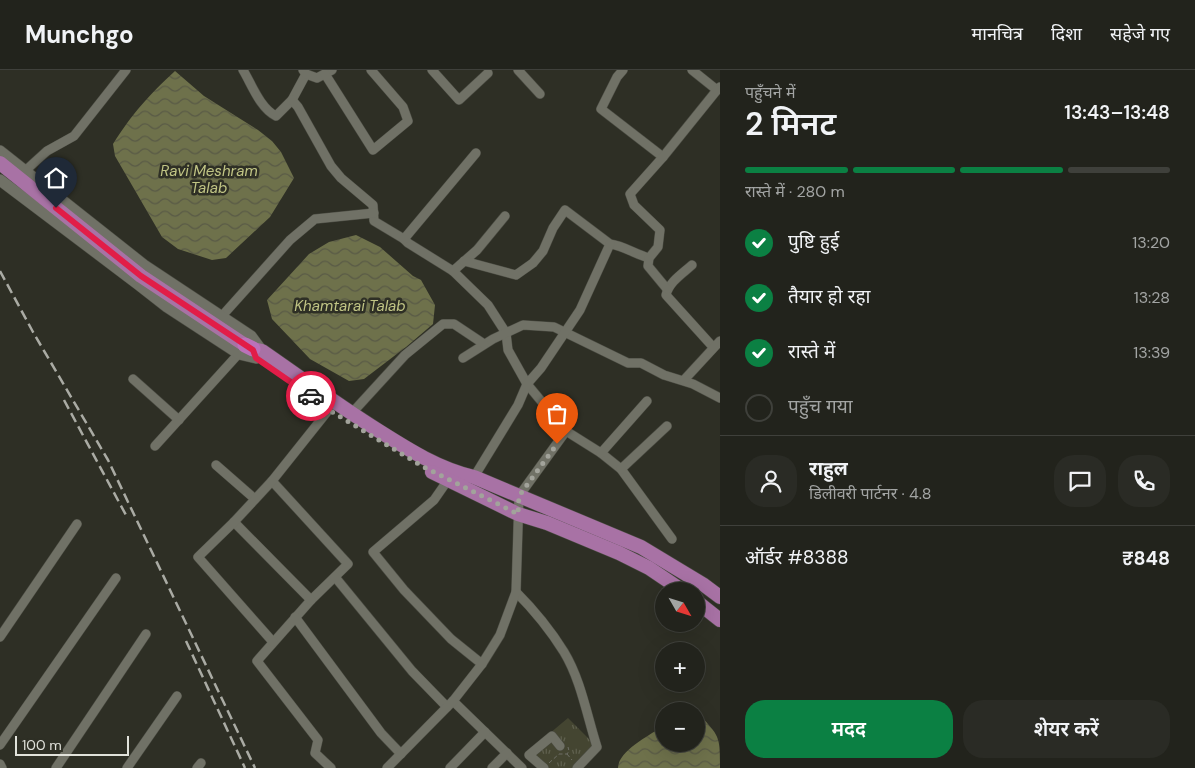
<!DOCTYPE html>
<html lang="hi">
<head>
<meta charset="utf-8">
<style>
	:root { --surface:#22231c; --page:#2a2b25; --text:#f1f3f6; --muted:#a2a4a3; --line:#3f403b; --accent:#0b8043 }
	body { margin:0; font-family:"DM Sans","Noto Sans Devanagari",sans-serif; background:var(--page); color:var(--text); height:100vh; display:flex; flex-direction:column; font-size:19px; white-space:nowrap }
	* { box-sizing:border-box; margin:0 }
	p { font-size:16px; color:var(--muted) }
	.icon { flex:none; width:28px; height:28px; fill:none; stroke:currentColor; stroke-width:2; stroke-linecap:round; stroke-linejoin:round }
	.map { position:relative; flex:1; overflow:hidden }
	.details { display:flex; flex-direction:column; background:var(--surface); width:475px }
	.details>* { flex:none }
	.needle { width:32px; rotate:129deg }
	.tools { position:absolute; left:655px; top:512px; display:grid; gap:10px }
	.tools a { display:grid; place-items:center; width:50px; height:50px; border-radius:50%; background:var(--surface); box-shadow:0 5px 20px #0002,0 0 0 1px var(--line); font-size:25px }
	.scale { position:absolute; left:15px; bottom:12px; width:114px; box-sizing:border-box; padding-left:5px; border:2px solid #e1e2db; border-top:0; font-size:14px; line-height:18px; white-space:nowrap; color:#e1e2db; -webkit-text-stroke:4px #2e2f25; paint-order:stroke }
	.pin { position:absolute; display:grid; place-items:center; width:42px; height:42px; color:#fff; margin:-51px -21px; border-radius:50% 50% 50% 0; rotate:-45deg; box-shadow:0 0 5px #0007 }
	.pin .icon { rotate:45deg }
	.courier { position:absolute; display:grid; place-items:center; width:50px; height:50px; margin:-25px; border:4px solid #e11d48; border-radius:50%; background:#fff; color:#222; box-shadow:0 1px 6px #0007 }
	.overview em { font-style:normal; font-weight:600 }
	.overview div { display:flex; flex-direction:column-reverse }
	.overview { display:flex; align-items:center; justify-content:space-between; height:85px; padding:0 25px }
	h1 { font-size:32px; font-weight:600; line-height:38px }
	.bar { display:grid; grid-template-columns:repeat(4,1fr); gap:8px 5px; align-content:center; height:60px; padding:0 25px }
	.bar i { height:6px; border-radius:4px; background:var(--line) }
	.bar .current { background:var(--accent) }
	.bar p { grid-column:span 4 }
	.line { display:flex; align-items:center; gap:12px; padding:0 25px; border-top:1px solid var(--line) }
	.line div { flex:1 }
	.round { display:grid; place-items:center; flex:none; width:52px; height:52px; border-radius:20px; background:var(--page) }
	ol { padding:0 25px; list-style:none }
	li { display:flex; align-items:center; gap:15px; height:55px }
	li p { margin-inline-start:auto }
	li .icon { padding:5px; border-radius:50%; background:var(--accent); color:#fff; stroke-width:4 }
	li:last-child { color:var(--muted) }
	li i { width:28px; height:28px; border:2px solid var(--line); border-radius:50% }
	.action { display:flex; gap:10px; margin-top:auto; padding:10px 25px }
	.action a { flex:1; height:58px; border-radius:20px; background:var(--accent); color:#fff; font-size:20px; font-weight:600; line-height:58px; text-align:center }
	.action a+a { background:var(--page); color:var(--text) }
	header { display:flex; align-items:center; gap:30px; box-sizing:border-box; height:70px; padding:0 25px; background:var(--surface); border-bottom:1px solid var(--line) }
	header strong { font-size:24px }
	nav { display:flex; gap:28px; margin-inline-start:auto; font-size:18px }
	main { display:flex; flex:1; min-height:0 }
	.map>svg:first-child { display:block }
	.park { fill:url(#park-tufts) }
	.water { fill:url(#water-waves) }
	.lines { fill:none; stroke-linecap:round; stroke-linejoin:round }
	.minor-casing { stroke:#4b4c43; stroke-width:10 }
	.tertiary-casing { stroke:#4b4c43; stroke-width:12 }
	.primary-casing { stroke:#4b4c43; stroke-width:15 }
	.trunk-casing { stroke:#4b4c43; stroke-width:16 }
	.path { stroke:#6e6f66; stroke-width:1; stroke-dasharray:4 2.5; stroke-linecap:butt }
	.minor { stroke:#707166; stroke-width:9 }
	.tertiary { stroke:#707166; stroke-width:11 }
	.primary { stroke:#a872a5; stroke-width:14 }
	.trunk { stroke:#bb72ba; stroke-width:15 }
	.rail { stroke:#aaaba4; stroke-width:2.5; stroke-dasharray:10 5; stroke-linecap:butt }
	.done { stroke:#a2a39b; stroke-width:5; stroke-dasharray:0 9 }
	.route { stroke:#e11d48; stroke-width:6 }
	.labels { text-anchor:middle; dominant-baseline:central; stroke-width:5; stroke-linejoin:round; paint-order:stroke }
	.water-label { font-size:15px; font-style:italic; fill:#c1c585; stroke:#2e2f25 }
</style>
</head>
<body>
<header>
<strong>Munchgo</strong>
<nav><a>मानचित्र</a><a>दिशा</a><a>सहेजे गए</a></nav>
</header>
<main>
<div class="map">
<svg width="720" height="698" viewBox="0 0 720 698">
	<defs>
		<pattern id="park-tufts" width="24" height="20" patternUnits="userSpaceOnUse" patternTransform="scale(1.25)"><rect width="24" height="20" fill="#444531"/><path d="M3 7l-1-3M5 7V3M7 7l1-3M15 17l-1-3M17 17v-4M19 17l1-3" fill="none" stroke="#5f604e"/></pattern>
		<pattern id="water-waves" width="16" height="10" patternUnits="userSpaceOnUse" patternTransform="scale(1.25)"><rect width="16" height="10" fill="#6e714b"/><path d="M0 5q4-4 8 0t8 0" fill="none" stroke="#595a46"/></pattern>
	</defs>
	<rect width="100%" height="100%" fill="#2e2f25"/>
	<path class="park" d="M568,648L598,678L580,698H537L525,684Z"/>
	<g class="water">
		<path d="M175,1L204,26L258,60L272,71L281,82L294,108L270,147L226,188L212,190L178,179L162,167L115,86L113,74C132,44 149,25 175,1Z"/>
		<path d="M356,165L380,177L413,206L421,210L435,235L433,254L406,277L364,309L349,311L310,289L272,249L267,230L309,184L329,172Z"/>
		<path d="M696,644H699C720,667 720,666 720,698H618C618,681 651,664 664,656V674H696Z"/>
	</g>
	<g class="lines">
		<g class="minor-casing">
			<g id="minor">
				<path d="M243,0C252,15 260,38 276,46L292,30L306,4"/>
				<path d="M303,0L306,4L317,8L332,0"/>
				<path d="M432,0L459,30L488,3"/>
				<path d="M518,0L540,24"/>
				<path d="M623,0L617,7L601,39L663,87"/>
				<path d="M692,0L717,20L720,17"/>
				<path d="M325,4L373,80L408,51L403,37L371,0"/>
				<path d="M292,30L298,37L331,96L341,108L373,135L374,151L404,169L408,173L453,201"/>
				<path d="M25,101L47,81L74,66L126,0"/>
				<path d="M505,146L477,180L453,201L488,235L506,263L508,280L527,314L566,361L601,383L621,399L672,469"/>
				<path d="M404,169L476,83"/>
				<path d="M464,191L516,205L533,193L543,181L553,158L565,140L610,174C624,176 635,184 649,188"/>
				<path d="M692,195C682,204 669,212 666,225L713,277"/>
				<path d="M667,219L648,196L649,188L658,177L660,160L634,135L630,124L663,87L717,20"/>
				<path d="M221,247L290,170L315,149L374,143"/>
				<path d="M463,288L493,269L523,255L554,257L628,293H641L664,305L693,314L720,328"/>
				<path d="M133,309L179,350"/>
				<path d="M684,310L720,271"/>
				<path d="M351,344L405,285L443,254H454L484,274"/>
				<path d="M155,376L242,280"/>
				<path d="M601,383L647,331"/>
				<path d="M216,395L255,429"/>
				<path d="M621,399L667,356"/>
				<path d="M450,407L434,430L373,482L404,520L451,569L482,594"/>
				<path d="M474,407L518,335L527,314L541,298L580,240L610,174"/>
				<path d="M272,411L348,494L311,530L257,591L318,670L315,683L331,698"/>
				<path d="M234,452L311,530"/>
				<path d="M335,507L412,601L447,637"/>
				<path d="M516,522C534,540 551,561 564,582C581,610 587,646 597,677L577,698"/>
				<path d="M295,547L381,663L401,684"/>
				<path d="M0,567L77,454"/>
				<path d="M273,572L198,487L234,452L272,411L335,332"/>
				<path d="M453,631L522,698"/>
				<path d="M0,675L116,508"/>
				<path d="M0,694L2,698"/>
				<path d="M56,698L146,564"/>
				<path d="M127,698L177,626"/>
				<path d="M197,698L201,693"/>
				<path d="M387,698L453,631L482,594L500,565L516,522L519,426L566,361"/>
				<path d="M450,698L485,662"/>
				<path d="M492,698L507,683"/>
				<path d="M544,698L529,685L552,666L560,676"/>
			</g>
		</g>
		<g class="tertiary-casing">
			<g id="tertiary">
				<path d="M0,81L144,195L251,266L262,281"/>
				<path d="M0,110L139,215L167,237L239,284L256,288"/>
			</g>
		</g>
		<g class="primary-casing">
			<g id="primary">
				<path d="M0,93L141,206L245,275"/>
				<path d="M253,279L262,281C301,308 339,336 379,361C409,380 439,399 474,407L641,477L704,515L720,527"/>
				<path d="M432,402L518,444L547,453L619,483L649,498L683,521"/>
				<path d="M696,531L720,550"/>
			</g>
		</g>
		<g class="trunk-casing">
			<path id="trunk" d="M245,275L253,279"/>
		</g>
		<g class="path">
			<path d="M567,684L572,690"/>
			<path d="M549,693L559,684H567L569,681L568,677"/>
		</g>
		<use href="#minor" class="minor"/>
		<use href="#tertiary" class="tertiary"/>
		<use href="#primary" class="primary"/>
		<use href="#trunk" class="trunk"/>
		<g class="rail">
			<path d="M0,201L33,262L108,390L255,698"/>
			<path d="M64,330L127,447"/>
			<path d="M186,571L245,698"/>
		</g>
	</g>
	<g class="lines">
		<path class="done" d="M311,326L329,340L422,396L518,444L519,426L557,374"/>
		<path class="route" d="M56,138L141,206L253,280L256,288L311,326"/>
	</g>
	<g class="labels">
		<g class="water-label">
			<text x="209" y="101">Ravi Meshram<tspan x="209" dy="17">Talab</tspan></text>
			<text x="350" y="236">Khamtarai Talab</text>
		</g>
	</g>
</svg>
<div class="tools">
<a><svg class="needle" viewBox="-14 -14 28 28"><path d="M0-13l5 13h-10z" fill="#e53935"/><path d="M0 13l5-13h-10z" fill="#a2a4a3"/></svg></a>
<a>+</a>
<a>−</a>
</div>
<div class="scale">100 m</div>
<div class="pin" style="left:557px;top:374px;background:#ea580c"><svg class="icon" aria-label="bag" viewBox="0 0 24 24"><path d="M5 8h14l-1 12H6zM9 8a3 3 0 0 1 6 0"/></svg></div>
<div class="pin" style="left:56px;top:138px;background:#1f2937"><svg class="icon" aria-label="home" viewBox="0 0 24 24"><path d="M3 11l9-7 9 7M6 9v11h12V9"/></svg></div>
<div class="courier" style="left:311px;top:326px"><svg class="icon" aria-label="car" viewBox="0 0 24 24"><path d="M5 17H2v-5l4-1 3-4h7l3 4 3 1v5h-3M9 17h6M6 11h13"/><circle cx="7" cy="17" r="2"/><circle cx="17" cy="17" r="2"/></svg></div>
</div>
<section class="details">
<div class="overview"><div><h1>2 मिनट</h1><p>पहुँचने में</p></div><em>13:43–13:48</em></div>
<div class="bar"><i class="current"></i><i class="current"></i><i class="current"></i><i></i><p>रास्ते में · 280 m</p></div>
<ol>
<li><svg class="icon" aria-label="check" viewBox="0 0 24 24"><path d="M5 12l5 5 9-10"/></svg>पुष्टि हुई<p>13:20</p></li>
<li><svg class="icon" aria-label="check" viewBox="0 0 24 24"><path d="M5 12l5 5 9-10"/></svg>तैयार हो रहा<p>13:28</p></li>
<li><svg class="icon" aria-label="check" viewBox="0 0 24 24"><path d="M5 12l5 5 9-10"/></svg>रास्ते में<p>13:39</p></li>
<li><i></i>पहुँच गया</li>
</ol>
<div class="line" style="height:90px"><a class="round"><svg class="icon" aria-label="person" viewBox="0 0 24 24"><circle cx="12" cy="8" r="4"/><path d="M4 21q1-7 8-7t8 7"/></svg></a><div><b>राहुल</b><p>डिलीवरी पार्टनर · 4.8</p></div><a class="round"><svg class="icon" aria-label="chat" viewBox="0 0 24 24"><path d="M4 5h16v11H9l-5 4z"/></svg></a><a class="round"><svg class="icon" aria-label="phone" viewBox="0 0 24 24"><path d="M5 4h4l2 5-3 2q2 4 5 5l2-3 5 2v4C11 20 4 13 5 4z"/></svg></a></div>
<div class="line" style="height:65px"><div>ऑर्डर #8388</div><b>₹848</b></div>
<div class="action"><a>मदद</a><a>शेयर करें</a></div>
</section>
</main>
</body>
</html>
